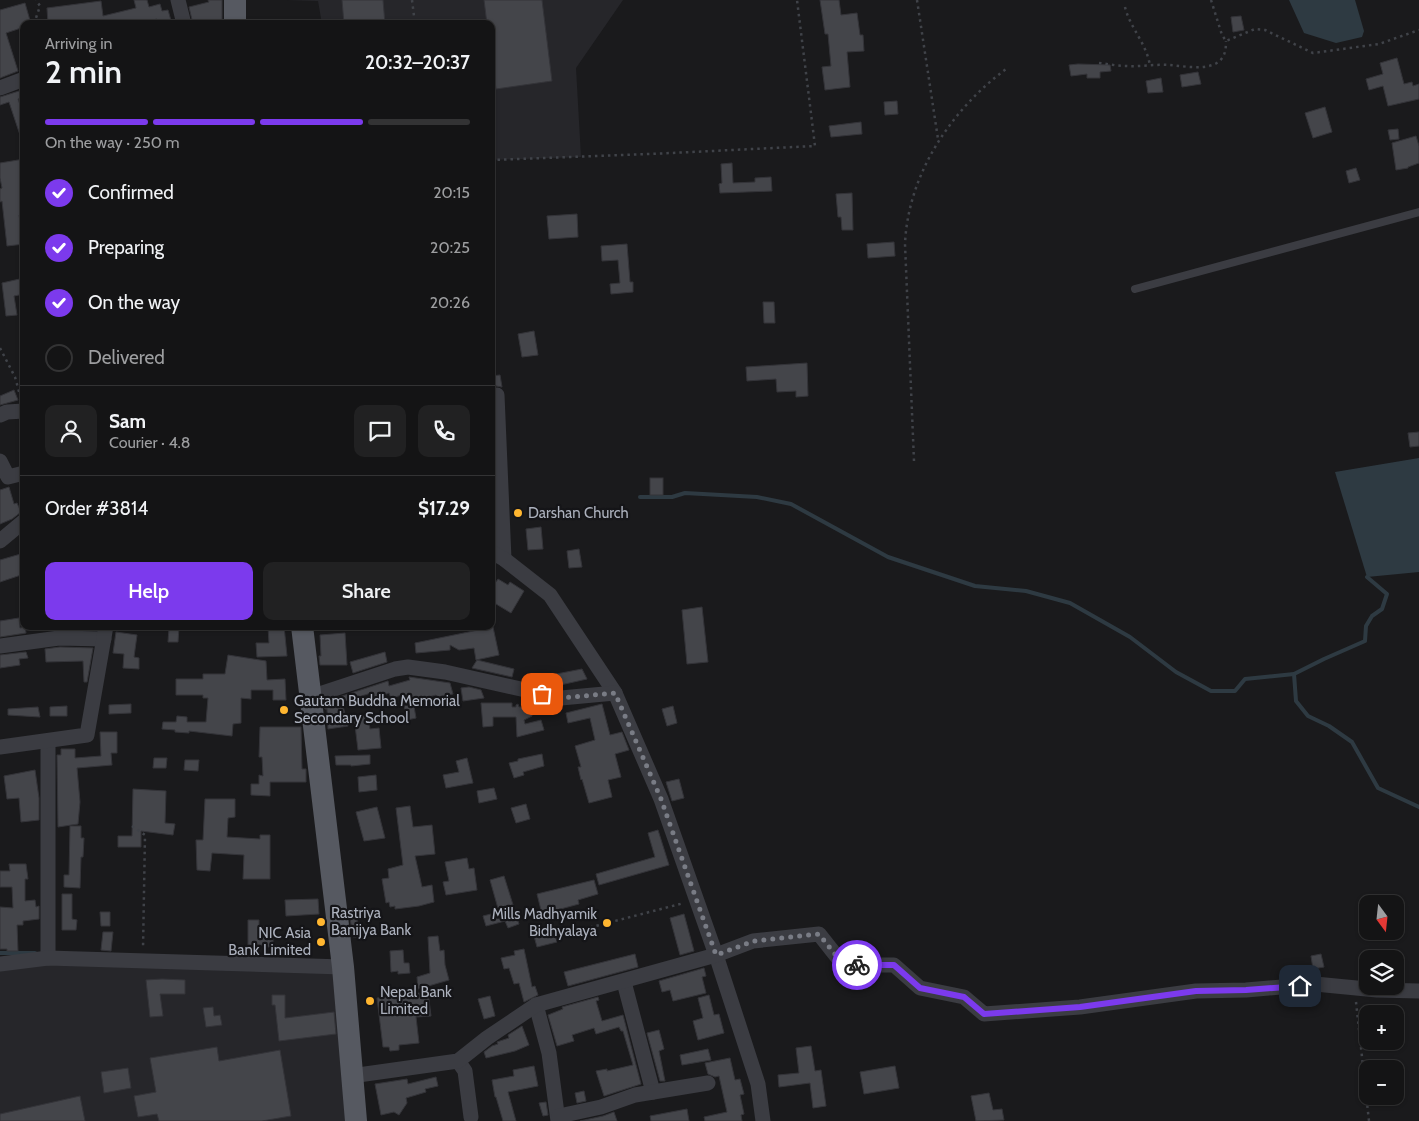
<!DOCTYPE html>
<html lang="en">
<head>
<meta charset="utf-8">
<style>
	:root { --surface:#141415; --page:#212122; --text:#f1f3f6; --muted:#9d9ea0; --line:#333334; --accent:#7c3aed }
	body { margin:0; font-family:Cabin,sans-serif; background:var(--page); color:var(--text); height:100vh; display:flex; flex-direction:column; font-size:19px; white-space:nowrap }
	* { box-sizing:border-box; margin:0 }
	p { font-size:16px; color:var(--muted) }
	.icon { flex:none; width:28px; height:28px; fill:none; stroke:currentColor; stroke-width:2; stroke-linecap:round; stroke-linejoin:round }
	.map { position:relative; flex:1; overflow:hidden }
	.drawer { position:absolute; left:20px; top:20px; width:475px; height:610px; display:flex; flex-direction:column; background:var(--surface); border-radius:10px; box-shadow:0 1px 4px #0004,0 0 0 1px var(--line) }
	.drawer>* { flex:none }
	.needle { width:32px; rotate:165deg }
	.tools { position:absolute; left:1359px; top:895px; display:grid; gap:10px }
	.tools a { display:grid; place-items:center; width:45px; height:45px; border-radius:10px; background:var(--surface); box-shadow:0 1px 4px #0004,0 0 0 1px var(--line); font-size:25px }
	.pin { position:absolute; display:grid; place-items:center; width:42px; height:42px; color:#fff; margin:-21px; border-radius:10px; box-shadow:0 2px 8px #0006 }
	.courier { position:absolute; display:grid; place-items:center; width:50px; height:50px; margin:-25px; border:4px solid #7c3aed; border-radius:50%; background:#fff; color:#222; box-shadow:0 1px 6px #0007 }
	.summary em { font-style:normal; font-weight:600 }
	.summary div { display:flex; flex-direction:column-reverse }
	.summary { display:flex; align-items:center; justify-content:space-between; height:85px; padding:0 25px }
	h1 { font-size:32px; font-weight:600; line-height:38px }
	.bar { display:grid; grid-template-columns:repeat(4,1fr); gap:8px 5px; align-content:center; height:60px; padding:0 25px }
	.bar i { height:6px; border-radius:4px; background:var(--line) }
	.bar .on { background:var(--accent) }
	.bar p { grid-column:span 4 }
	.line { display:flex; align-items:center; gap:12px; padding:0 25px; border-top:1px solid var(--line) }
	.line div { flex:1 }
	.round { display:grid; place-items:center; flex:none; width:52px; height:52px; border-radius:10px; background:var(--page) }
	ol { padding:0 25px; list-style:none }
	li { display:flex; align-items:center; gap:15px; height:55px }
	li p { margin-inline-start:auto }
	li .icon { padding:5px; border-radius:50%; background:var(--accent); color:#fff; stroke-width:4 }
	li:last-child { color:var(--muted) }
	li i { width:28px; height:28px; border:2px solid var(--line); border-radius:50% }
	.action { display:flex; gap:10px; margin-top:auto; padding:10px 25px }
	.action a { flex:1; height:58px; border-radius:10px; background:var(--accent); color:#fff; font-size:20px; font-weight:600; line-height:58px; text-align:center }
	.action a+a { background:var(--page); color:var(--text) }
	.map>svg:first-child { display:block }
	.built { fill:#26262a }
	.water { fill:#2e3a42 }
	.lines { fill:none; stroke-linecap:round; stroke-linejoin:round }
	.stream { stroke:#2e3a42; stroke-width:4 }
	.building { fill:#44454a; stroke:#343439 }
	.path { stroke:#404349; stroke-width:2.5; stroke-dasharray:2.5 4; stroke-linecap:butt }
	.service { stroke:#3b3c42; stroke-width:8 }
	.minor { stroke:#3b3c42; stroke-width:15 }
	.primary { stroke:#565961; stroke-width:22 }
	.done { stroke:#797c85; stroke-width:5; stroke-dasharray:0 9 }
	.route { stroke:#7c3aed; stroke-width:6 }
	.poi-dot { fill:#ffb630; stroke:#151518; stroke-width:2 }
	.labels { text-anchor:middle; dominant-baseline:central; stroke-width:4.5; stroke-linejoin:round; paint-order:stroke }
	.poi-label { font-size:15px; fill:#acb1bd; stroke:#151518; text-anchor:start }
</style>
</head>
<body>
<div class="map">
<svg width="1419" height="1121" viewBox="0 0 1419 1121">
	<rect width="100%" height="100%" fill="#1a1a1c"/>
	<g class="built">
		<path d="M287,0H623L576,68L581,157L491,160V24H322L318,1Z"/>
		<path d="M0,964L343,967L356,1121H0Z"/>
	</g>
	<g class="water">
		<path d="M1289,0H1355L1364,31L1362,37L1336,43L1304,33Z"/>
		<path d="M1419,458V572L1367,577L1335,472Z"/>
	</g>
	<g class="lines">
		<g class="stream">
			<path d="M640,497H672L685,493L757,497L791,504L888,557L975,586L1026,591L1070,603L1130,637L1176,672L1211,691H1235L1245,679L1294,674"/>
			<path d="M1367,577L1387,594L1382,609L1372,616L1366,626L1365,641L1324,659L1294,674L1296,701L1308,716L1329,726L1352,742L1378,788L1419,807"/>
			<path d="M0,953H35"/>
		</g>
	</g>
	<g class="building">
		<path d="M134,0H147L149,7L160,4L162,11L168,10L172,24H158L157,19L134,24H48L47,8L101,1L103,16L136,8Z"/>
		<path d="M208,0H222V24H193L189,7L209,2Z"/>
		<path d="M342,0H383L385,24H344Z"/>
		<path d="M484,0H542L552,81L496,89L491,52V24H487Z"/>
		<path d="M820,0H839L841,15L857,13L860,35H863L864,51L847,52L850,87L825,90L822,67L831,66L828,34H825Z"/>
		<path d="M25,3L31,24H24V27L6,33L18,71L0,78V10Z"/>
		<path d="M1241,16L1244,30L1233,32L1231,17Z"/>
		<path d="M1397,58L1404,84L1412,82L1413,86L1419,84V99L1388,106L1383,86L1369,90L1366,79L1383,74L1380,63Z"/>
		<path d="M1078,64L1110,65L1111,71L1100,72V78H1087V74L1071,76L1069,65Z"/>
		<path d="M1198,72L1201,84L1182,87L1180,75Z"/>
		<path d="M1161,78L1163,92L1148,93L1146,81Z"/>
		<path d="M19,91L22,98L18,99L24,116V141H22L9,102L0,105V97Z"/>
		<path d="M897,101L898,114L885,115L884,102Z"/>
		<path d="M1325,107L1332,132L1313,138L1305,113Z"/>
		<path d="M861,122L862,134L831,137L829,126Z"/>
		<path d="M1398,129L1399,139L1390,140L1388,130Z"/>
		<path d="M1416,136L1419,146V163L1408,167V168L1396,170L1392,143Z"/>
		<path d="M24,159V214L19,215L24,244L7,246L2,201L0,202V189L2,188L0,178V163Z"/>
		<path d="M732,163L733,183L755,182V178L771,177L772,191L720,193L719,184L722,183L721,164Z"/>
		<path d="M1356,168L1360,180L1349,183L1346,171Z"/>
		<path d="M852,193L853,230H842L841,217H838L836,194Z"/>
		<path d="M577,214L578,237L549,239L547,216Z"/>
		<path d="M894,242L895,256L868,258L867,244Z"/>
		<path d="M627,244L630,282H633V292L611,294L610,284L620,283L618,260L602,261L601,246Z"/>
		<path d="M24,278V294L14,296L17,315L6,316L2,283Z"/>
		<path d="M763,302H774L775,323H764Z"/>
		<path d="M534,331L538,355L522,357L518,334Z"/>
		<path d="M807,363L808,396L796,397V391L777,392L776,379L747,381L746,367Z"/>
		<path d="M500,375L502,387L496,386L491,388V376Z"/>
		<path d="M14,390L18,400L0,405V396Z"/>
		<path d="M1419,432V446L1410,447L1408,433Z"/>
		<rect x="650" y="478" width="13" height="17"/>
		<path d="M9,487L14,504L17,503L21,512L12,519L0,524V490Z"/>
		<path d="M541,527L543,549L528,550L526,529Z"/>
		<path d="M579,549L582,567L569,568L567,551Z"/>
		<path d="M24,553V574L0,582V560Z"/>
		<path d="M498,579L508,585L510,582L524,591L511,613L491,601V589Z"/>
		<path d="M702,607L708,662L687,664L682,610Z"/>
		<path d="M19,618L20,628L25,627L26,633L0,637V621Z"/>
		<path d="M284,626L287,656L257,657L256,643H269L268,627Z"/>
		<path d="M169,627H179L178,642H168Z"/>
		<path d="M493,627L499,655L476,660L474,648L459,650L450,645V650L416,653L415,643Z"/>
		<path d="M116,632L137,635L134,657L139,658V669L123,668L124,654L113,653Z"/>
		<path d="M345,633L347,665H320L319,656H321L320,635Z"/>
		<path d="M60,647L93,648L87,682H84L83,661L46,662L45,649Z"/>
		<path d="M26,652L28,658L19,659L20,665L0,668V655Z"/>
		<path d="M385,652L387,662L353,673L350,662Z"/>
		<path d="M228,655L266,661L267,680L285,679L286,700H273V690H251V699L241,698V723L233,724L232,736L189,731V733L175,732V730L162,729L163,722H176L177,716L187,717V722H206L208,698H203V695H176V679H203V674H225Z"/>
		<path d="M477,660L514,669L512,677L472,668Z"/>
		<path d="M582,669L587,679L556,686L546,685V676Z"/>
		<path d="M409,677L450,683L453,694L437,697L436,695L413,701L416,718L407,720L402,695L391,698L389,693L373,699L371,693L342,702L348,726L328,729L327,709H325L324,702L388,681L389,686L410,680Z"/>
		<path d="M469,687L481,690L484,698L463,701L461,688Z"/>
		<path d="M481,703H512V707H516V705L518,704L519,707H532V716L524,720L525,724L541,720L544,730L517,737L516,717H493V726L483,727Z"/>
		<path d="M131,704V713L109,714V705Z"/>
		<path d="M602,704L610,735L622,732L629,750L615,754L621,777L608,780L612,797L589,803L582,779L581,780L578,767H581L575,746L595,740L590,718L568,723L566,713Z"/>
		<path d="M67,706V716H50V707Z"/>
		<path d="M673,706L677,723L667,726L662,709Z"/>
		<path d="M38,707L40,717L8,715V709Z"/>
		<path d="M368,715L370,729L379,728L381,748L358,750L354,717Z"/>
		<path d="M260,727H301L302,769H306V782H270V796L251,795V784H259V775L263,776L262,757H259Z"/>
		<path d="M100,732H117V753H111L112,765L77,768L80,802L78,824L58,827L57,755H61V749H75V758L101,756Z"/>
		<path d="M542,754L544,766L523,772L524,775L514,778L509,763L518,761V759Z"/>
		<path d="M370,755V764L351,766V765H336L335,756Z"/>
		<path d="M154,758H167L166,768H153Z"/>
		<path d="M467,758L473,783L446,788L443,775L459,772L456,761Z"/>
		<path d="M185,760H199L198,771L184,770Z"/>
		<path d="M35,770L39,798V820L21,822L19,798L7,799L4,776Z"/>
		<path d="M376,775L377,790L359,792L358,777Z"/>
		<path d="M679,779L684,798L672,801L666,782Z"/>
		<path d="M494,788L497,799L479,803L477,791Z"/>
		<path d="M133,789L166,791L165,823L175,824L173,835L141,831V847H118V836H132Z"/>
		<path d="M205,799H235V817L228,818L227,837L260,839V835H270V879H243L244,855L212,853L210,871L197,870L196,840H203Z"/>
		<path d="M526,804L530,819L516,823L511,808Z"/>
		<path d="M410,806L413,827L432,825L435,854L415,856L422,887L432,885L434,902L419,906L395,909V906L390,907L389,902L386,903L382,879L389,878L388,869L403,865L396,808Z"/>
		<path d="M377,807L385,838L364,841L356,812Z"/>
		<path d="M70,826H81V838H84L83,857H81L80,888L64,887V875H69Z"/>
		<path d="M658,830L669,865L599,885L596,874L655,857L648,833Z"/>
		<path d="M467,858L469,869L474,868L477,890L446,895L443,882L449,881L445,862Z"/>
		<path d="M9,864H26L28,879H25V901L35,900L36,907L39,906V919L23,921V925H17L18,951H7V949H0V907L13,908L12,887H0V871H10Z"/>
		<path d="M504,876L519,924L508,928L505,921L486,926L483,916L499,912L490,880Z"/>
		<path d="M594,880L598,894L578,900L579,904L542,914L537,894Z"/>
		<path d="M62,894H72V919L77,920L76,930H62Z"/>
		<path d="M318,899L319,914L286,916L285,900Z"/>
		<path d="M100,912H110V926H101Z"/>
		<path d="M684,914L694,951L680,955L670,918Z"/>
		<path d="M357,917L359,937H353L350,918Z"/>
		<path d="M248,920H259V927H273V947H263V945H248Z"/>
		<path d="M554,931L557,942L537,947L534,936Z"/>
		<path d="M103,932H113L111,951L101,950Z"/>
		<path d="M438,936L440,951L444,950L445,965L449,980L418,989L417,977L430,973L428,937Z"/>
		<path d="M524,949L532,987L535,986L538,995L524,1002L519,983L514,984L509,968L504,969L501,958L515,955L514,951Z"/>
		<path d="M403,950L404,963H409L410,973L398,974V971L391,972L390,951Z"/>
		<path d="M635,954L638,967L568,986L564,972Z"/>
		<path d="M1321,954L1324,967L1313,969L1311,956Z"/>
		<path d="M704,968L706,976L702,977L706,993L673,1001L670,990L662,992L659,981Z"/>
		<path d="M162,979L185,980V994H160L163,1016L150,1017L146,980Z"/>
		<path d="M428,992L431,1016L416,1017L419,1043L399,1045V1050L390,1051L389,1047H383L377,998Z"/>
		<path d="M272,995H285V1018L334,1012L336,1034L279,1041L275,1005H272Z"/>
		<path d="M709,995L714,1015L719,1014L724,1033L698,1040L693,1021L703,1018L698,998Z"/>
		<path d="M490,996L495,1016L484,1019L478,999Z"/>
		<path d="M598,997L599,1000L596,1001L602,1021L623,1015L641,1084L604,1096L596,1071L607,1069V1071L633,1065L623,1031H621L619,1027L596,1034L594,1028L572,1035L574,1041L557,1046L548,1015L563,1009L562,1007Z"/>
		<path d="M213,1007L214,1016L220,1015L222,1025L206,1027L203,1008Z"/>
		<path d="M522,1026L529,1045L515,1051L486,1058L484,1052L492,1046L498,1044L497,1042L509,1038L508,1035Z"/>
		<path d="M659,1030L664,1049L659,1051L665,1081H660L647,1033Z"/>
		<path d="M811,1046L815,1071L821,1070L826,1106L813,1108L810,1083L779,1087L778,1075L799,1073L796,1048Z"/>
		<path d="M217,1047L219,1061L280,1050L291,1116L262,1121H159L157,1114L138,1117L134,1096L156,1092L150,1058Z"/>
		<path d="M708,1049L711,1060L682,1065L680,1055Z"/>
		<path d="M730,1058L735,1080L740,1079L744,1094L740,1095L744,1114L741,1115L742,1121H705L704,1117L727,1112L719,1076L715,1077L708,1074L705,1063Z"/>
		<path d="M534,1066L538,1086L508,1092L516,1121H503L496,1097H495L492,1080L514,1076L513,1070Z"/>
		<path d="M895,1066L899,1088L864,1094L860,1072Z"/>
		<path d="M128,1068L131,1088L104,1093L101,1072Z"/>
		<path d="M436,1077L438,1086L425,1089L426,1092L406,1098L407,1103L399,1115L394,1112L381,1115L375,1084L407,1079L408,1084Z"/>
		<path d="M584,1091L586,1101L577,1103L575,1093Z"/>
		<path d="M989,1093L993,1110L1002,1109L1004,1120L976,1121L971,1096Z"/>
		<path d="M80,1096L85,1121H0V1114Z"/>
		<path d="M546,1102L548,1115L543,1116L539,1103Z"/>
		<path d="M687,1109L689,1121H651L650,1116Z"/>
		<path d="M614,1112L617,1121H580L603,1116Z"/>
	</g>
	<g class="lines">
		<g class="path">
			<path d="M412,0L415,24"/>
			<path d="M917,0L938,139"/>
			<path d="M1211,0L1222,35L1226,41L1255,29L1265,30L1313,53L1379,44L1419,30"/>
			<path d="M1125,7C1130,28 1147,44 1150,66"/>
			<path d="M34,24L40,6L36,0"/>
			<path d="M1099,63C1108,64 1117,66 1126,66C1140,67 1155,64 1169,65C1184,66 1201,70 1215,64C1225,59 1226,50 1226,41"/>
			<path d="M22,68L20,57L24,45"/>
			<path d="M491,160L650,154L815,146L797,0"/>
			<path d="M0,348L15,377L21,399"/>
			<path d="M914,461L905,244C908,174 951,110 1006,69"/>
			<path d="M132,826L145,835L143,949"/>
			<path d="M565,934L684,903"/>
			<path d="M1356,1002L1369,1121"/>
		</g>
		<path class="service" d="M1135,289L1419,212"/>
		<g class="minor">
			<path d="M178,0L184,24"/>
			<path d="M0,88L24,79"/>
			<path d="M497,395L504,559"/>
			<path d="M0,415L7,412L24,411"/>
			<path d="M0,461L8,477L24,473"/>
			<path d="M0,541L24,521"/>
			<path d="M491,552L504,559L550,595L615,693L661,799L716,955L758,1084L763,1121"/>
			<path d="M0,646L59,638L104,639"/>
			<path d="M310,697L395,669L408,667L445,672L561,698L615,693"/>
			<path d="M48,742V958"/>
			<path d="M0,747L87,735L106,626"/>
			<path d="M0,964L48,958L343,967"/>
			<path d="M624,982L653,1092"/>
			<path d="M536,1005L549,1053L558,1121"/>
			<path d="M458,1061L465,1071L471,1117"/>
			<path d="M351,1076L458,1061L487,1038L536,1005L716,955L753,941L819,934L838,958L859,965H894L920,988L964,997L984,1014L1080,1007L1196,991L1246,990L1315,984L1377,990L1419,991"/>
			<path d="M559,1116L601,1107L635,1095L708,1083"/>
		</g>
		<g class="primary">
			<path d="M235,0V24"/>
			<path d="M302,626L343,967L356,1121"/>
		</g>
	</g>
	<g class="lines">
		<path class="done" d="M542,694L561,698L615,693L661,799L716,955L754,941L819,934L838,958L857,965"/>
		<path class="route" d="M857,965H894L920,988L964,997L984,1014L1080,1007L1196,991L1246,990L1300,986"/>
	</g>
	<g class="poi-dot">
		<circle cx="518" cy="513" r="5"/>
		<circle cx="284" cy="710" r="5"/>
		<circle cx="321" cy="922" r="5"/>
		<circle cx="607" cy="923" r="5"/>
		<circle cx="321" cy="942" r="5"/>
		<circle cx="370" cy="1001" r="5"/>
	</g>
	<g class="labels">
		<g class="poi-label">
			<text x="528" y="513">Darshan Church</text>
			<text x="294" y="701">Gautam Buddha Memorial<tspan x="294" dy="17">Secondary School</tspan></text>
			<text x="331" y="913">Rastriya<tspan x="331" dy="17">Banijya Bank</tspan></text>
			<text x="597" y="914" text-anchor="end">Mills Madhyamik<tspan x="597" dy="17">Bidhyalaya</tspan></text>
			<text x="311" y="933" text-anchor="end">NIC Asia<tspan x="311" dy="17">Bank Limited</tspan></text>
			<text x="380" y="992">Nepal Bank<tspan x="380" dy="17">Limited</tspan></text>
		</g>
	</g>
</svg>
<div class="tools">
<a><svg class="needle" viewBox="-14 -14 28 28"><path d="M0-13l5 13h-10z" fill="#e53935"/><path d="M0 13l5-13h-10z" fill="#9d9ea0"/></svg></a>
<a><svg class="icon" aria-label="layers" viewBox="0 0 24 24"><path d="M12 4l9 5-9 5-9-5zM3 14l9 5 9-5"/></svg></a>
<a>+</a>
<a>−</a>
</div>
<div class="pin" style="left:542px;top:694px;background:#ea580c"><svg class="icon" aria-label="bag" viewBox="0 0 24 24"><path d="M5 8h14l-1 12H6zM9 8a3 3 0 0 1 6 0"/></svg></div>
<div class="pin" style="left:1300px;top:986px;background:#1f2937"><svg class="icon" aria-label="home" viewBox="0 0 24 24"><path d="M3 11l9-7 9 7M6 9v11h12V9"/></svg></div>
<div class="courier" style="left:857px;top:965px"><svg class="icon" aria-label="bike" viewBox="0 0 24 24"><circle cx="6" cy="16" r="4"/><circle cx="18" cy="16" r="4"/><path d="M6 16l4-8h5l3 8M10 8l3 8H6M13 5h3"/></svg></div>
<section class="drawer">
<div class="summary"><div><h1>2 min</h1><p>Arriving in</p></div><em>20:32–20:37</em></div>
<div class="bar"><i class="on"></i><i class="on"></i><i class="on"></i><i></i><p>On the way · 250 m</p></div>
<ol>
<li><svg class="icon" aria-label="check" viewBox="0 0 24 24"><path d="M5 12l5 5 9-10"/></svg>Confirmed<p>20:15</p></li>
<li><svg class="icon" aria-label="check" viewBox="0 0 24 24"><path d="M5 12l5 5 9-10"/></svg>Preparing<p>20:25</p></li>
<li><svg class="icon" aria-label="check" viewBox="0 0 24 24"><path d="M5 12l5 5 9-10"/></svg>On the way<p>20:26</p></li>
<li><i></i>Delivered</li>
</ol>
<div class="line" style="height:90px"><a class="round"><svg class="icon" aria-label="person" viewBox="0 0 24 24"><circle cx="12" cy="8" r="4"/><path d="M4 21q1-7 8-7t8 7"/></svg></a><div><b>Sam</b><p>Courier · 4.8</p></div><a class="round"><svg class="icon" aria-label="chat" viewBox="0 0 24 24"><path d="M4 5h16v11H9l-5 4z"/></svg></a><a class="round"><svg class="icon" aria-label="phone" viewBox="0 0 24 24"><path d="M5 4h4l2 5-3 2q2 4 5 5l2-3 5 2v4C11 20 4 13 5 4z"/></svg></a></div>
<div class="line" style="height:65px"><div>Order #3814</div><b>$17.29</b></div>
<div class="action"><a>Help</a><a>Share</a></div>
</section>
</div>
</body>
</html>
